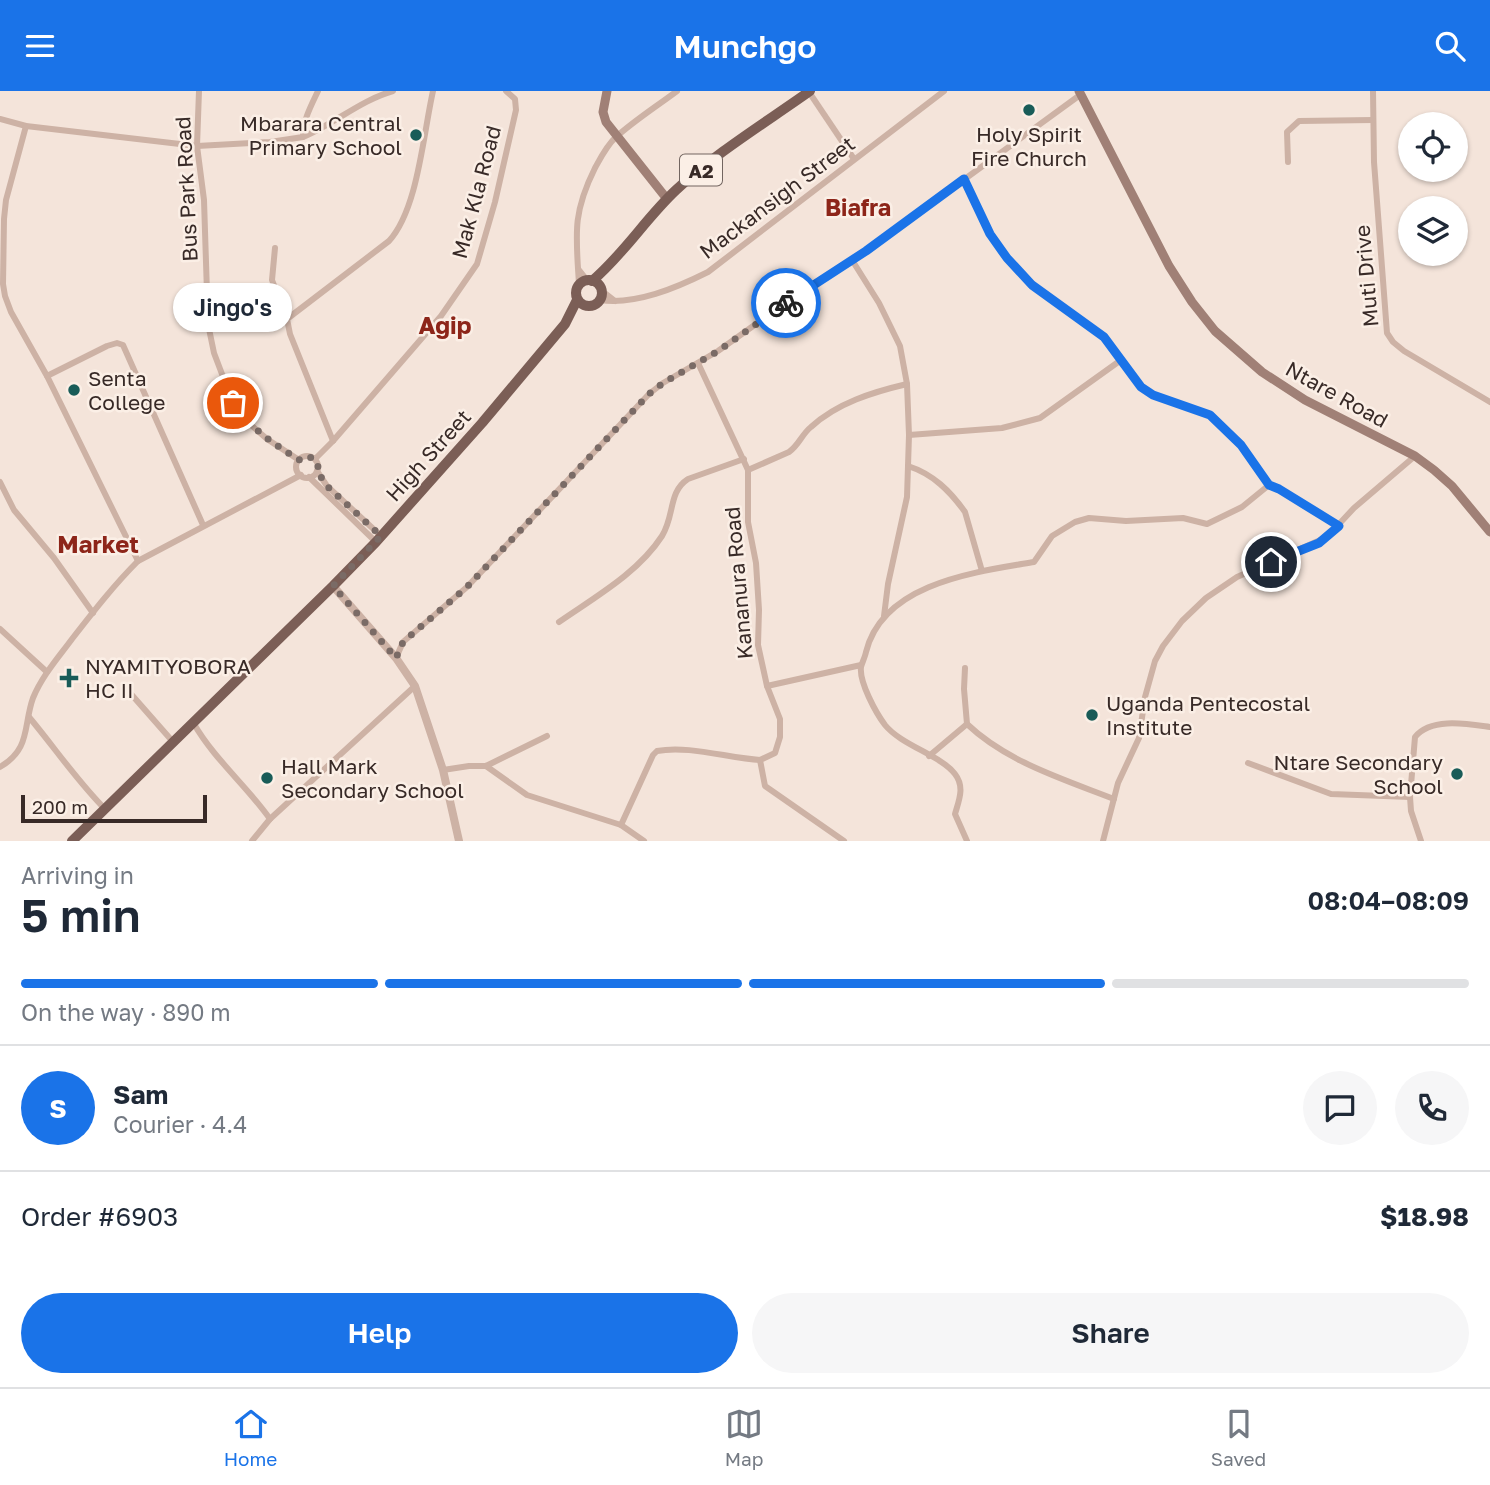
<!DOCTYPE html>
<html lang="en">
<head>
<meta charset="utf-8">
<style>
	:root { --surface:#fff; --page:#f6f6f7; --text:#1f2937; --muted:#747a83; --line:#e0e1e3; --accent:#1a73e8 }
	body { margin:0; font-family:"Golos Text",sans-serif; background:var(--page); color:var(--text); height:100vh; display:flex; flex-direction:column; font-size:26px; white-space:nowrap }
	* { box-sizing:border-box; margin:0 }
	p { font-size:23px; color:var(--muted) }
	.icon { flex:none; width:38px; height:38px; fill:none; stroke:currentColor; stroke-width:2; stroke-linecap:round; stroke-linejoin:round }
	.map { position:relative; height:750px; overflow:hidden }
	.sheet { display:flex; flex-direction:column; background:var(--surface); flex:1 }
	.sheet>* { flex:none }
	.buttons { position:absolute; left:1398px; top:21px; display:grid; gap:14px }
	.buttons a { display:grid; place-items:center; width:70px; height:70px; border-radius:50%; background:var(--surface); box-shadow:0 2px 5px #0004; font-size:35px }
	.scale { position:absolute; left:21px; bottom:18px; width:186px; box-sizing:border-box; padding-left:7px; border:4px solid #382a27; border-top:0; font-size:19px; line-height:24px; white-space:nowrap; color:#382a27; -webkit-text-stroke:5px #fbefe6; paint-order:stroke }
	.pin { position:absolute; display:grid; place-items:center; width:60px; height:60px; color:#fff; margin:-30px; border:4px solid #fff; border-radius:50%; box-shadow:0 2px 7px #0007 }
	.courier { position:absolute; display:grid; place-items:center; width:70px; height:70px; margin:-35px; border:5px solid #1a73e8; border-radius:50%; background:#fff; color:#222; box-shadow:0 2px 9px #0007 }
	.bubble { position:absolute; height:49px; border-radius:24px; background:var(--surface); box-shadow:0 2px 5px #0004; font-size:23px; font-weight:600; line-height:49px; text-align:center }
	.summary em { font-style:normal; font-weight:600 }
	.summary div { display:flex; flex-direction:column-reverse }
	.summary { display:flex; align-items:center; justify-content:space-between; height:119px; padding:0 21px }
	h1 { font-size:46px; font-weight:600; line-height:52px }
	.bar { display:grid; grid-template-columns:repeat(4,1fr); gap:10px 7px; align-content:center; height:84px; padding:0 21px }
	.bar i { height:9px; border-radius:5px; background:var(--line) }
	.bar .current { background:var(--accent) }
	.bar p { grid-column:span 4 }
	.line { display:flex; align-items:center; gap:18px; padding:0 21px; border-top:2px solid var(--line) }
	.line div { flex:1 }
	.round { display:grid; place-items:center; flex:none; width:74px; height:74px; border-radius:37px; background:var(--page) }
	.action { display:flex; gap:14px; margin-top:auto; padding:14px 21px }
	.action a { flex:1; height:80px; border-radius:42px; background:var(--accent); color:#fff; font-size:28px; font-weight:600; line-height:80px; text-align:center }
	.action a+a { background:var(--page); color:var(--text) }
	header { display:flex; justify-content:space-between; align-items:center; height:91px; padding:0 21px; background:var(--accent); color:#fff; font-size:32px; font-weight:600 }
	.tab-bar { display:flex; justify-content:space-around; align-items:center; height:98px; border-top:2px solid var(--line); background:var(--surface); font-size:19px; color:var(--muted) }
	.tab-bar a { display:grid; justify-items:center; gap:4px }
	.tab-bar .current { color:var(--accent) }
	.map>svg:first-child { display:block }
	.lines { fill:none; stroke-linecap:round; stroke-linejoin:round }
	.minor { stroke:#cdb2a5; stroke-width:6 }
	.tertiary { stroke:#cdb2a5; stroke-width:8 }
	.secondary { stroke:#a08076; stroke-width:9 }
	.primary { stroke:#7b5e56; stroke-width:10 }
	.done { stroke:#7a6b66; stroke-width:7; stroke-dasharray:0 12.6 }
	.route { stroke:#1a73e8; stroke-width:9 }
	.poi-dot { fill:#195c58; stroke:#fbefe6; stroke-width:2.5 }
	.labels { text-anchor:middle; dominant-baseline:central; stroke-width:5; stroke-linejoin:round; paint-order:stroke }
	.shield { fill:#fbefe6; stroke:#726560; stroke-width:2 }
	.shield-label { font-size:19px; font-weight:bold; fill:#382a27 }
	.poi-label { font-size:21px; fill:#382a27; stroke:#fbefe6; text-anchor:start }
	.street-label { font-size:21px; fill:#382a27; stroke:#fbefe6 }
	.neighbourhood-label { font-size:23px; font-weight:bold; fill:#8d2519; stroke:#fbefe6 }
	.quarter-label { font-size:24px; font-weight:bold; fill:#8d2519; stroke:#fbefe6 }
</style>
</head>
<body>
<header><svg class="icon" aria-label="menu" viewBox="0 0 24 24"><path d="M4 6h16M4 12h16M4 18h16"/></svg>Munchgo<svg class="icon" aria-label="search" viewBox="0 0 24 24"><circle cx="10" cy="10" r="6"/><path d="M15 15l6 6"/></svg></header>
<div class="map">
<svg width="1490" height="750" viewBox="0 0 1490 750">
	<rect width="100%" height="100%" fill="#f4e4da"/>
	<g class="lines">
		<g class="minor">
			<path d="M199,0L197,55L204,109L208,233L214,262L233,312L243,327L267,348L299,369"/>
			<path d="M1373,0L1374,71L1387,242L1393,251L1404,260L1490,311"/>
			<path d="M809,1L854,68"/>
			<path d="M0,28L26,35L197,55L270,51L303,46C303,29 311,15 318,0"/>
			<path d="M26,35L6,109L4,128L3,193L5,205L11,221L47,285L138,470"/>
			<path d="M303,46C334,33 361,9 393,0"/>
			<path d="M1288,71L1287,41L1299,30L1373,29"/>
			<path d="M964,88L990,143L1008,167L1032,194L1104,246L1141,296L1153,304L1210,324L1241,354L1269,394L1279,398L1339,435"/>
			<path d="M275,157L272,189L287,228"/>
			<path d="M852,169L879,212L900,255L907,293L909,344L907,406L888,493L884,525"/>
			<path d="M579,179L587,189"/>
			<path d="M579,193C576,144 572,123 595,77C601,66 607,54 616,46C635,29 657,15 677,0"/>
			<path d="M601,199L615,210"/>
			<path d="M600,209C636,214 676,197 708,181L944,0"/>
			<path d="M698,272L748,379V431L756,472L759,519L758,554L767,595L780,628V646L775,662L760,669L765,695L844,750"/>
			<path d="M47,285L107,255L117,252L123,254L203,434"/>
			<path d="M909,344L1002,337L1040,327L1121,269"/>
			<path d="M333,350L290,243L287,228L389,150C418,118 423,44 433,0"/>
			<circle cx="307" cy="376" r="11"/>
			<path d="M315,368L333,350L441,225L477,173L495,111L516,19L515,8L506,0"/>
			<path d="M908,375C933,383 950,400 965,421L982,480"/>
			<path d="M748,379L789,361C799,354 802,343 811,336C837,312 873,301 907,293"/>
			<path d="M317,380L327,395L381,445"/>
			<path d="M309,386L376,451"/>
			<path d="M0,391L14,419L54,467L93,522"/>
			<path d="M559,531C595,506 638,482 662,445C675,424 668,401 688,388L744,368"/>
			<path d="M0,538L47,581"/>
			<path d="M396,567L403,551L467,496L649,303L663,292L718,260L801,201L866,160L1080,4"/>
			<path d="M965,577L964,598L967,633C1007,671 1063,688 1114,708"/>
			<path d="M767,595L861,574"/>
			<path d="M131,603L174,652"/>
			<path d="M29,626C55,657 77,690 106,719"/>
			<path d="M194,633C215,669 246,694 270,728"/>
			<path d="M929,665L967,633"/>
			<path d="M1248,672L1331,703L1410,706"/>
			<path d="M486,675L527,704L621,734L644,750"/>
			<path d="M0,676C31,658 23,635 33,607C42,585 58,567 72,548C93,521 114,494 138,470L301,384"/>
			<path d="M443,679L469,675H486L547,645"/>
			<path d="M621,734L653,664L657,660C688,654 728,667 760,669"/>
			<path d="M252,750L270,728L415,595"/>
			<path d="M967,750L955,723C959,709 965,696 955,683C942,665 901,654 885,634C876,622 859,591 861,576C862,572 865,566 866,561C883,492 975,481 1034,471L1052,445L1075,431L1089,427L1126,430L1183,427L1207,433L1242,416L1269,394"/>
			<path d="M1103,750L1118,692L1139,647L1145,606L1155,570L1163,555L1182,530L1206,507L1237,486L1327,446L1354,417L1415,365"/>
			<path d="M1421,750L1411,720L1410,706L1415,646C1431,626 1468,633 1490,636"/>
		</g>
		<path class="tertiary" d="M333,495L396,567L415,595L443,679L459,750"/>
		<g class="secondary">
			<path d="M607,0L603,21L606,31L667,108"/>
			<path d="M1079,0L1169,175L1192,211L1215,240L1262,281L1305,309L1415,365L1434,379L1452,395L1490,441"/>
		</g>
		<g class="primary">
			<circle cx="589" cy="202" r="13"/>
			<path d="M592,190C624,163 646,127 676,99C717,61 765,32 810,0"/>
			<path d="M72,750L333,495L376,451L482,332L565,233L577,209"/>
		</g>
	</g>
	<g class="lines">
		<path class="done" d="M233,312C250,337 274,353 299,369L306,365L315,368L318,375L317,380L327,395L381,445L333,495L396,567L403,551L467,496L649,303L663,292L718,260L786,212"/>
		<path class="route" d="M786,212L866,160L964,88L990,143L1007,167L1032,194L1104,246L1141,296L1153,304L1210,324L1241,354L1269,394L1279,398L1339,435L1319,452L1271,471"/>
	</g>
	<g class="poi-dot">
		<circle cx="1029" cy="19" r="7"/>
		<circle cx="416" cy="44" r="7"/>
		<circle cx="74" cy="299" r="7"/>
		<path d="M65.5 576.5h7v7h7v7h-7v7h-7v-7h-7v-7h7z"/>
		<circle cx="1092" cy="624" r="7"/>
		<circle cx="1457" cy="683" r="7"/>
		<circle cx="267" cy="687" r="7"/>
	</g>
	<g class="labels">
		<rect class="shield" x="680" y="63.5" width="42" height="31" rx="5"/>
		<g class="shield-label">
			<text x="701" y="79">A2</text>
		</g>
		<g class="poi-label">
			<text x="402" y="32" text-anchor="end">Mbarara Central<tspan x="402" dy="24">Primary School</tspan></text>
			<text x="1029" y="43" text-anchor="middle">Holy Spirit<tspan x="1029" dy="24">Fire Church</tspan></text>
			<text x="88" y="287">Senta<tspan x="88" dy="24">College</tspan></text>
			<text x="85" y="575">NYAMITYOBORA<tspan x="85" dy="24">HC II</tspan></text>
			<text x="1106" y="612">Uganda Pentecostal<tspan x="1106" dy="24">Institute</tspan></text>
			<text x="1443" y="671" text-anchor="end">Ntare Secondary<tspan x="1443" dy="24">School</tspan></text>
			<text x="281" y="675">Hall Mark<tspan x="281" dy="24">Secondary School</tspan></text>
		</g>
		<g class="street-label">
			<text transform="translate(186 98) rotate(-93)">Bus Park Road</text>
			<text transform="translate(476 101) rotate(-75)">Mak Kla Road</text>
			<text transform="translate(777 106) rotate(-37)">Mackansigh Street</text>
			<text transform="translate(1366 185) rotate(-95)">Muti Drive</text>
			<text transform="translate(1337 303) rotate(29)">Ntare Road</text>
			<text transform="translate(428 364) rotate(-48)">High Street</text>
			<text transform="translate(738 492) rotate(-95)">Kananura Road</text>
		</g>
		<g class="neighbourhood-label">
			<text x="858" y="116">Biafra</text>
		</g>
		<g class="quarter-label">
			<text x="445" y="233">Agip</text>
			<text x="98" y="452">Market</text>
		</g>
	</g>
</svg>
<div class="buttons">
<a><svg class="icon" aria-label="locate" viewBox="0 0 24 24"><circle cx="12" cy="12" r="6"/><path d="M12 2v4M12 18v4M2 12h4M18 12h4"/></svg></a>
<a><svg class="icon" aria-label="layers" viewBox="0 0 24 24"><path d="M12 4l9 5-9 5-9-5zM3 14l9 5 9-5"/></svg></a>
</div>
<div class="scale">200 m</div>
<div class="pin" style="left:233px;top:312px;background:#ea580c"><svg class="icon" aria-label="bag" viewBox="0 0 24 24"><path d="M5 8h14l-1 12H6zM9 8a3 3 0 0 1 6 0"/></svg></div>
<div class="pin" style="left:1271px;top:471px;background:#1f2937"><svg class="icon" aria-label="home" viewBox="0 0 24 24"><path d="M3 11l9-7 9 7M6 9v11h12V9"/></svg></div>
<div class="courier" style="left:786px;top:212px"><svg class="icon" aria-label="bike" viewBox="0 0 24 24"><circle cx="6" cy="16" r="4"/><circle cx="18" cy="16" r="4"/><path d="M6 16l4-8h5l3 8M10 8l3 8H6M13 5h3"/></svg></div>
<div class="bubble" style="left:173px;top:192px;width:119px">Jingo's</div>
</div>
<section class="sheet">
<div class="summary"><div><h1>5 min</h1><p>Arriving in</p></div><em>08:04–08:09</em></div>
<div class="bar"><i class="current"></i><i class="current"></i><i class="current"></i><i></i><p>On the way · 890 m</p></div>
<div class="line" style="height:126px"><b class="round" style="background:var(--accent);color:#fff">S</b><div><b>Sam</b><p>Courier · 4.4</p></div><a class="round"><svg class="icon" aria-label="chat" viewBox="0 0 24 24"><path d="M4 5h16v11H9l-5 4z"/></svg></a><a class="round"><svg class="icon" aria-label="phone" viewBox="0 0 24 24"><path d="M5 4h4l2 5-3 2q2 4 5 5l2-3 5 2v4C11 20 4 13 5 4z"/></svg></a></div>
<div class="line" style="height:91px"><div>Order #6903</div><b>$18.98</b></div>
<div class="action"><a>Help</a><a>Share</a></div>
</section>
<nav class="tab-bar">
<a class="current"><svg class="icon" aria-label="home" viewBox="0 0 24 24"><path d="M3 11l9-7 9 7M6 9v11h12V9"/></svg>Home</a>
<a><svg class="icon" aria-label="map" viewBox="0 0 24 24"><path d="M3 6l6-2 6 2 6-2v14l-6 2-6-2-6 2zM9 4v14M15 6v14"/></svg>Map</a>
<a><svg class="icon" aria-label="saved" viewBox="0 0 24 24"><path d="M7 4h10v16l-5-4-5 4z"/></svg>Saved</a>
</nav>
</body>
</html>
